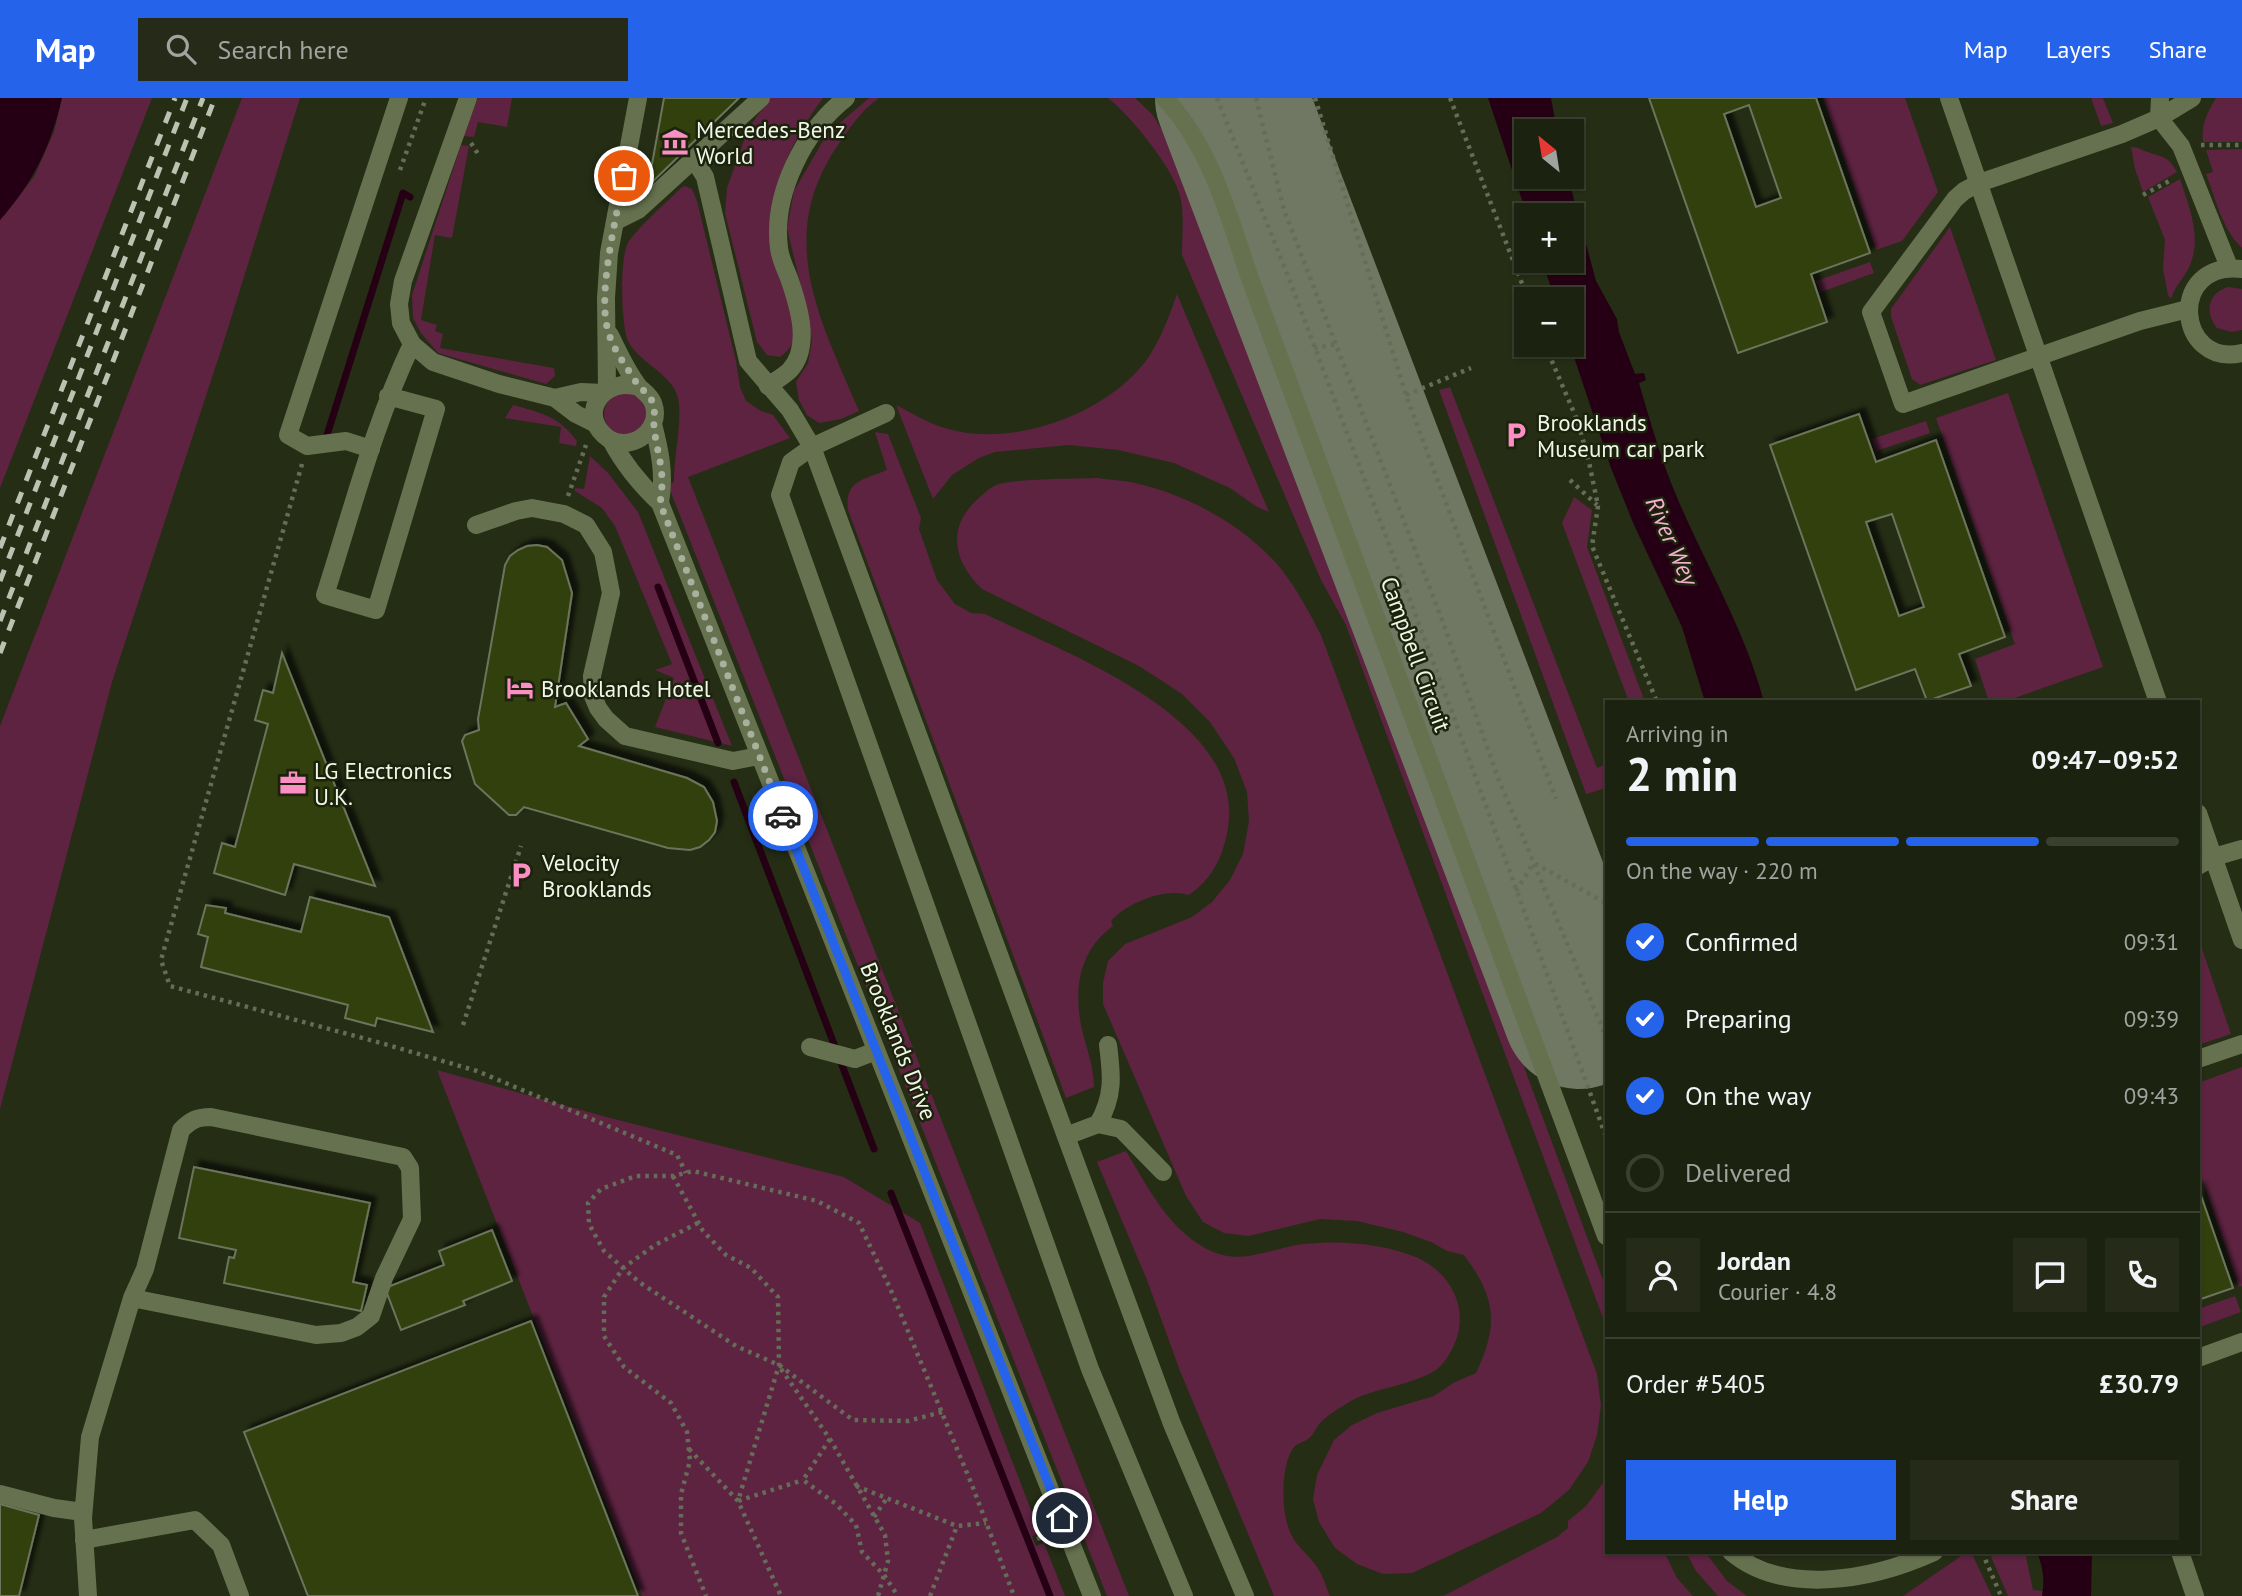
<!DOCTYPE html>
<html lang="en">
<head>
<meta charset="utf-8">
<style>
	:root { --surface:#1c2210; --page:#252a19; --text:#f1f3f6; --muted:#a0a49f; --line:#3a3f30; --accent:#2563eb }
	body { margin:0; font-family:"PT Sans",sans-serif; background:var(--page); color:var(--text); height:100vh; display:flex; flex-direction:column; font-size:26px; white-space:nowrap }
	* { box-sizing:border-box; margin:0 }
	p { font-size:23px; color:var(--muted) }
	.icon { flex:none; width:38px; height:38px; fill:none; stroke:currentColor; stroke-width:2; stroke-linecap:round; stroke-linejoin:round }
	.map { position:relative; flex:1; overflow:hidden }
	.side { position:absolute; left:1605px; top:602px; width:595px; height:854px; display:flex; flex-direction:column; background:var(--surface); border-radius:0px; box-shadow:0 2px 5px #0004,0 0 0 2px var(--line) }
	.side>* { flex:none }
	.needle { width:46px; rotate:330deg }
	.controls { position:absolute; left:1514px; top:21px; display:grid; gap:14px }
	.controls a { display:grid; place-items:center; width:70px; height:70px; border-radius:0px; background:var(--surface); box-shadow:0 2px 5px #0004,0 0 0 2px var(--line); font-size:35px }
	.pin { position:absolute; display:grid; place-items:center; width:60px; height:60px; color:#fff; margin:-30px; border:4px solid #fff; border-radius:50%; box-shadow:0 2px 7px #0007 }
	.courier { position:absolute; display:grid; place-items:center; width:70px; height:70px; margin:-35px; border:5px solid #2563eb; border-radius:50%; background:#fff; color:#222; box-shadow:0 2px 9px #0007 }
	.summary em { font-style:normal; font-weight:800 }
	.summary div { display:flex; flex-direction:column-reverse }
	.summary { display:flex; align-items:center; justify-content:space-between; height:119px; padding:0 21px }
	h1 { font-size:46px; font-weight:800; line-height:52px }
	.bar { display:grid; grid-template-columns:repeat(4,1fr); gap:10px 7px; align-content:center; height:84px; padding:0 21px }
	.bar i { height:9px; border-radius:5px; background:var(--line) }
	.bar .selected { background:var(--accent) }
	.bar p { grid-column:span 4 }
	.line { display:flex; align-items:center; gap:18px; padding:0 21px; border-top:2px solid var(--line) }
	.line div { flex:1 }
	.round { display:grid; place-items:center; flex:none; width:74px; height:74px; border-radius:0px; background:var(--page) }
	ol { padding:0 21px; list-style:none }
	li { display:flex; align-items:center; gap:21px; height:77px }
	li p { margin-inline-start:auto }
	li .icon { padding:7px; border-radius:50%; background:var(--accent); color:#fff; stroke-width:4 }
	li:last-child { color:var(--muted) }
	li i { width:38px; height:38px; border:4px solid var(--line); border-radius:50% }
	.primary-button { display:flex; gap:14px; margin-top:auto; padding:14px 21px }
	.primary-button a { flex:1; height:80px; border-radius:0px; background:var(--accent); color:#fff; font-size:28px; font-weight:800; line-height:80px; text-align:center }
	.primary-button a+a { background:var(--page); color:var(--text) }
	header { display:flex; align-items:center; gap:42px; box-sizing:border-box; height:98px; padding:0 35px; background:var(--accent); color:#fff }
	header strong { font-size:33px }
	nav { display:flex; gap:38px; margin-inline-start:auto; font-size:24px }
	.search { width:490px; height:63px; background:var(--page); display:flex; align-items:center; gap:18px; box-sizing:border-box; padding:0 24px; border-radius:0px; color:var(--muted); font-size:26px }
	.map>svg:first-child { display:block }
	.green { fill:#5d2341 }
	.water { fill:#250014 }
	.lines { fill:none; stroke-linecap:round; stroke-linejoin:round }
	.stream { stroke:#250014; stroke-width:7 }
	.runway { stroke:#707863; stroke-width:152 }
	.building { fill:#323f10; stroke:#6c755b; stroke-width:2; fill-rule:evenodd; filter:url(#shadow) }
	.path { stroke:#656d58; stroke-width:4.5; stroke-dasharray:3.5 5; stroke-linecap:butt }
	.minor { stroke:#66724f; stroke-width:18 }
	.rail { stroke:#bcc2b1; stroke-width:5; stroke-dasharray:12 12; stroke-linecap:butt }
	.done { stroke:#aab09e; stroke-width:7; stroke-dasharray:0 12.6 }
	.route { stroke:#2563eb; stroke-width:9 }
	.labels { text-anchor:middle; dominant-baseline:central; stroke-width:5; stroke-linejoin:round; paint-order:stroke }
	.poi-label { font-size:23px; fill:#f1f7e8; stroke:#1c230c; text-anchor:start }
	.street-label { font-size:23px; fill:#f1f7e8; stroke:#1c230c }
	.water-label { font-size:24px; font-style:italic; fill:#f5b0cf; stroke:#1c230c }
</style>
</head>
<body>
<header>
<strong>Map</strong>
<div class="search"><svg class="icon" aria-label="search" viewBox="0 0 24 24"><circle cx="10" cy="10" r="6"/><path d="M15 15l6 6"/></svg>Search here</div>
<nav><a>Map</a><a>Layers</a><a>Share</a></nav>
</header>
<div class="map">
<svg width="2242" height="1498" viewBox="0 0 2242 1498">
	<defs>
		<filter id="shadow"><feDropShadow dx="6" dy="-6" stdDeviation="2" flood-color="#0009"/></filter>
	</defs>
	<rect width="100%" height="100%" fill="#252d15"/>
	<g class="green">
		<path d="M62,0H152L0,390V122L34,79L54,34Z"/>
		<path d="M242,0H300L223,246L112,584L0,1011V628Z"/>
		<path d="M478,0H512L507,29L478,24L474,39L463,38Z"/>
		<path d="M770,0H823C793,40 767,93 770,144C772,170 801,222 794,243C791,250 786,254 780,259L767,257L757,244L725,115L727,90L748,31Z"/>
		<path d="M869,0H879C860,13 847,34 834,53C776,144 822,225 859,313L841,321L819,325L807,317L799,302L796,284L808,265L812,243L805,205L787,130L794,93L827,36Z"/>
		<path d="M1108,0H1135L1152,16L1198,90L1606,1190V1228L1346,527L1321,482L1182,157C1182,139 1184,119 1181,102C1177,74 1130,17 1108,0Z"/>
		<path d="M1823,0H1905L1938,94L1902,143L1876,152Z"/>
		<path d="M2091,0H2103L2113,25L2101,28Z"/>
		<path d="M2216,0H2242V44H2203C2201,26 2207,15 2216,0Z"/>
		<path d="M461,47L469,48L452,140L435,137L421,222L437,227L435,233L443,236L440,250L554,270L555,278L546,286L438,255L421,235L413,220L412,197Z"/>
		<path d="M2131,49C2139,49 2141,52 2148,54C2164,60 2167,57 2177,74L2143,94L2135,71Z"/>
		<path d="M2242,51V150C2222,131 2216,102 2206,76L2213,74L2206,52Z"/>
		<path d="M2180,81C2189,109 2202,138 2190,167C2185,180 2175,187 2171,201L2168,197L2163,171L2165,142L2148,99Z"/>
		<path d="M685,88L692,91L697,103L736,263L740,289L746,303L761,313L773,317L790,340L688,379L1129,1498H1107L668,387L674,384C673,360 685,313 676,294C666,273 638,263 628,243C621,227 619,156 629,143C642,125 666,105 682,89Z"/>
		<path d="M1950,129L1996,262L1920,287L1912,281L1891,219V211Z"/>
		<path d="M1870,164L1874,175L1821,194L1816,183Z"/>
		<path d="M2229,189L2242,191V232L2232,234L2217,230C2204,214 2208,194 2229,189Z"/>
		<path d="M1177,196L1269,414L1257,409L1230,390L1174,365L1118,352L1069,347L995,354L979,360L952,377L933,401L896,307C912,315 928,325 945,330C1012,351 1108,316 1148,260C1161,240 1169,219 1177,196Z"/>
		<path d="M1450,289L1597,670L1606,666V690L1586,696L1439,292Z"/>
		<circle cx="625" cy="316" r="21"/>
		<path d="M2008,295L2103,569L2003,604H1989L1975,561L2015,546L1936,320Z"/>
		<path d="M513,307C542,315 558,318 577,343L576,348L559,345L561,329L505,320Z"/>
		<path d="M1926,323L1930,335L1876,353L1872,341Z"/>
		<path d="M875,334L888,336L921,420L919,431L937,482L955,506L971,515L985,516C1063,554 1246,619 1228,730C1223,759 1213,780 1189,797C1166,789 1126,805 1111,823L1113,828C1077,854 1073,895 1083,936C1088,954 1094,971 1094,989L1066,1000L848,412C844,382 864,382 887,372Z"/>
		<path d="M590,358L608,375L638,414L732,648L655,629L674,580L655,572L672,566L615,428L602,410L575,393V390L584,391Z"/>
		<path d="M1098,380C1110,382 1123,382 1135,385C1189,397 1247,429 1282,472C1298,493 1309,514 1321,537L1597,1276L1601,1307L1597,1337L1588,1364L1569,1392L1541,1415L1412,1475L1383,1476L1357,1466L1335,1450L1319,1424L1313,1401L1317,1377L1334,1342L1352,1327L1377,1315L1434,1298L1453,1285L1476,1275C1499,1226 1496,1200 1464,1157L1447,1153L1431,1144L1403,1134L1357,1123L1320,1121L1249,1138L1224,1135L1203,1124L1186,1098L1103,906V885L1108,863L1125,846L1192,819L1212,804L1230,782L1243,756L1249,723L1247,694L1234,660L1210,624L1182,596L1139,568L982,491C952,462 946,427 981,398C985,395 989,390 994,388C1010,380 1076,381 1098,380Z"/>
		<path d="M1574,399L1592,412L1587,449L1645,604H1629L1562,425Z"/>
		<path d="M2198,839L2231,936L2198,947Z"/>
		<path d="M2242,969V1188L2239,1189L2198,1069V985Z"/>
		<path d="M437,972L610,1020L844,1079L920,1125L1040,1435L1032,1438L1036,1448L1044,1445L1065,1498H642Z"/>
		<path d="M1126,1053C1148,1089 1167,1129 1205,1150C1241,1170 1269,1150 1303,1146C1341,1142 1383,1145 1418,1160C1452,1176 1470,1212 1454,1247C1450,1256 1444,1266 1436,1272C1427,1278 1416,1281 1406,1285C1389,1290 1367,1294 1351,1303C1341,1309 1329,1316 1321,1324C1316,1329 1314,1337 1308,1341C1304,1344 1298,1345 1294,1349C1280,1367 1281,1416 1291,1436C1297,1449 1309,1457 1317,1469C1323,1477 1326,1489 1330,1498H1274L1180,1273L1147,1182L1097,1064Z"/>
		<path d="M2235,1198L2241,1214L2200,1229L2198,1211Z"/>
		<path d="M1606,1381V1454H1664L1677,1480L1693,1498H1439L1445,1497L1557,1439L1568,1430V1423L1586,1408Z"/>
		<path d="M1686,1454H1705L1727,1483L1747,1498H1718L1696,1473Z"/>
		<path d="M1967,1454H1971L1992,1498H1903Z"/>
		<path d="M1989,1454H2025L2033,1492L2043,1493L2042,1498H2008Z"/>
	</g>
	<g class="water">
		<path d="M0,0H62C51,48 33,85 0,122Z"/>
		<path d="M1488,0H1551L1557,33H1526V79H1568L1596,183L1617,221L1619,234L1635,276L1644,275L1646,282L1639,285C1650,323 1661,361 1676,397C1705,466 1745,531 1764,604H1705L1682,529L1634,427L1611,370L1570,247L1572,201H1555L1542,163H1572V117H1527Z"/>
		<path d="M2037,1454H2092L2091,1498H2042C2045,1481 2043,1470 2037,1454Z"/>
	</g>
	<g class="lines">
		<g class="stream">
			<path d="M327,337L403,95L410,99"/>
			<path d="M658,489L718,645"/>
			<path d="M734,684L874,1051"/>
			<path d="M891,1095L1050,1498"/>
		</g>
		<path class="runway" d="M1231,0L1579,915"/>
	</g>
	<g class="building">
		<path d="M664,0H739L648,88Z"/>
		<path d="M1649,0H1816L1870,155L1811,176L1827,224L1738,255ZM1749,7L1781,100L1756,109L1724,16Z"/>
		<path d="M1859,316L1876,364L1936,342L2005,539L1959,556L1971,588L1927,603L1915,571L1856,592L1770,347ZM1892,416L1924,509L1899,518L1866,424Z"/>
		<path d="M537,447L547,449L562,462L572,495L555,609L566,605L588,641L579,648L687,680L704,689L713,704L717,723L715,734L709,742L700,749L690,752L668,750L524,709L516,717H509L475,686L462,643L465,637L479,632L478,621L505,467L510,458L518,452L527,448Z"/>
		<path d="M282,555L375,788L294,766L285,797L214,775L222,745L235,749L268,626L255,622L263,592L273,595Z"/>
		<path d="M310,799L389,819L433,934L377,920L375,928L345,920L348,907L201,869L208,839L198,836L206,807L226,810L225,815L301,834Z"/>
		<path d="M194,1069L370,1105L353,1184L367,1187L361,1213L224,1185L229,1159L234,1160L236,1152L179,1140Z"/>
		<path d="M2198,1089L2233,1190L2198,1202Z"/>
		<path d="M492,1132L512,1183L463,1203L465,1207L401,1232L385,1190L444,1167L439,1153Z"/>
		<path d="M531,1223L638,1498H308L244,1334Z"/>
		<path d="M0,1406L39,1417L19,1498H0Z"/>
	</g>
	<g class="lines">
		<g class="path">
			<path d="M1217,0L1288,178L1449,606L1606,1039"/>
			<path d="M1256,0L1284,112L1441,519L1498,680L1534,765L1604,804L1606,808"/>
			<path d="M1315,0L1406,297L1556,701"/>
			<path d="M1450,0L1528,201"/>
			<path d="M471,45L478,56"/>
			<path d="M2201,47H2242"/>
			<path d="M400,72L426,0"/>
			<path d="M2143,97L2173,81"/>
			<path d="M1545,247L1578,324L1589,364L1598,408L1592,448L1657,604"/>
			<path d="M1314,250L1338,246"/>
			<path d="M1406,297L1471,270"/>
			<path d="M302,366L161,862L170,888L381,945L477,973L677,1057L686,1075"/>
			<path d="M1570,382L1597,407"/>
			<path d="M568,398L586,347"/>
			<path d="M1534,766L1606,939"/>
			<path d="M1516,793L1533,766"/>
			<path d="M463,927L521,748"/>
			<path d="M673,1078L703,1133L726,1157L751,1170L778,1199L779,1267L738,1403L803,1382"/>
			<path d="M698,1125L655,1147L623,1170L604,1199V1238L624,1269L671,1305L687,1334L690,1363L681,1396V1435L706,1498"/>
			<path d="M781,1271L830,1341L885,1437L888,1463L878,1498"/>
			<path d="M942,1314L908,1323L853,1322L779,1267L736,1248L639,1184L604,1153L589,1126L588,1105L601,1091L636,1078H673L693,1073L817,1103L859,1125L890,1190L972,1387L1014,1498"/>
			<path d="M830,1341L803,1382L836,1406L856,1427L862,1454L884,1477L898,1498"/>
			<path d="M689,1351L738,1403L781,1498"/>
			<path d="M856,1388L957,1428L986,1425"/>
			<path d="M874,1419L887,1400"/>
			<path d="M1037,1441L1047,1437"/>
			<path d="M1982,1454L2001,1498"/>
			<path d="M930,1498L957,1428"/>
		</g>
		<g class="minor">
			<path d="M468,0L403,183L399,206L401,225L412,246L433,264L499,286L555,300L576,316L596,326"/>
			<path d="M1164,0C1208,44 1229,117 1248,175L1606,1138"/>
			<path d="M1949,0L2158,604"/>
			<path d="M2160,0L2159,20L2181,48L2229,169"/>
			<path d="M694,61L705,79L748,263L790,312L812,349L1172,1326L1245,1498"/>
			<path d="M616,123L638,112L761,0"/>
			<path d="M2242,171C2167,162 2176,270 2242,255"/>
			<path d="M2188,211L2140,223L1903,306L1871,214L1955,101L1964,93L1979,85L2122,36L2159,20L2192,0"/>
			<path d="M610,237C618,254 627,274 639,289C644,294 650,297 653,305C664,334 626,358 604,337C578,313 606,278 639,289"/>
			<path d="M768,288C775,283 784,278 790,272C812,248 798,206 789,180C785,170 780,160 779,150C772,96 804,33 846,0"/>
			<path d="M607,291L606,200L609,155L638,0"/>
			<path d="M388,298L436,311L376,512L325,497C352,413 374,326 412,246"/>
			<path d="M555,300L581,294L603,295"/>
			<path d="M886,315L812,349L791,364L780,397L1090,1271L1184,1498"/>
			<path d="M653,326C660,353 665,377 660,405"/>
			<path d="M611,342C624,367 640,386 660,405L1092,1498"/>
			<path d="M371,351L346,343L307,348L288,337L399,0"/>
			<path d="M476,427L516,413L532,410L564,416L586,427L603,454L611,495L592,578L593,598L598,610L606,621L625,638L733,663L759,658"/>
			<path d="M2198,715L2242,842"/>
			<path d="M2198,768L2214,759L2242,751"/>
			<path d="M810,949L855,961L876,953"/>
			<path d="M2198,961L2242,946"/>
			<path d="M1098,1026L1121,1031L1163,1074"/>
			<path d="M1066,1038L1098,1026C1114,998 1112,978 1108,947"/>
			<path d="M2198,1260L2242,1244"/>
			<path d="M0,1396L54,1410L83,1414"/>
			<path d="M84,1442L195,1422L221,1447L240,1498"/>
			<path d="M1731,1454C1783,1498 1870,1483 1934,1454"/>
			<path d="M2180,1454L2195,1498"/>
			<path d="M88,1498L83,1420L90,1339L132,1200L145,1171L181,1032C191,1022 197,1019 211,1019L403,1059L410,1070L412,1121L384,1180L371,1218L357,1229L341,1235L316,1237L132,1200"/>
		</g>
		<g class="rail">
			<path d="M0,450L175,0"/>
			<path d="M0,483L187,0"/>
			<path d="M0,523L203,0"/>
			<path d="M0,555L215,0"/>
		</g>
	</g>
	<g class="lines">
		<path class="done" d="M624,78C617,117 597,194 608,233C613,252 629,272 639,289C646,294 651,298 653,306C656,313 653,320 654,328C657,359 666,371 660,405L783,718"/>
		<path class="route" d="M783,718L1062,1420"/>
	</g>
	<defs>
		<g id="museum-bare" transform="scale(2.1)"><path d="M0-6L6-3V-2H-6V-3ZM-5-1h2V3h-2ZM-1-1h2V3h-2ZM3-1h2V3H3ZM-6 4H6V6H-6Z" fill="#fb8fc4" stroke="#1c230c" stroke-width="2.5" paint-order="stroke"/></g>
		<g id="parking-bare" transform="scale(2.1)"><path d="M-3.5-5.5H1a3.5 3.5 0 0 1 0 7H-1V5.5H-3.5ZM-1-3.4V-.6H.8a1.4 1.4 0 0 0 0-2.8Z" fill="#fb8fc4" stroke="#1c230c" stroke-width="2.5" paint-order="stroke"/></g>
		<g id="hotel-bare" transform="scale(2.1)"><path d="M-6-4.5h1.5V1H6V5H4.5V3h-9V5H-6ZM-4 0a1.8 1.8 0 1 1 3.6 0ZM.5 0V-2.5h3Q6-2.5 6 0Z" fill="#fb8fc4" stroke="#1c230c" stroke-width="2.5" paint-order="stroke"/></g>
		<g id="office-bare" transform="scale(2.1)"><path d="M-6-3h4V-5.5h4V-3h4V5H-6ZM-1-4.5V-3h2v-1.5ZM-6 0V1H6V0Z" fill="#fb8fc4" stroke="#1c230c" stroke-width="2.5" paint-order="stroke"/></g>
	</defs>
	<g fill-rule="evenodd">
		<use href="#museum-bare" x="675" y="44"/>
		<use href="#parking-bare" x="1516" y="337"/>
		<use href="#hotel-bare" x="520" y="590"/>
		<use href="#office-bare" x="293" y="685"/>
		<use href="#parking-bare" x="521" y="777"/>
	</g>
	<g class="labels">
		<g class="poi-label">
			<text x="696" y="31">Mercedes-Benz<tspan x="696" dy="26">World</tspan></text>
			<text x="1537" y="324">Brooklands<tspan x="1537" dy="26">Museum car park</tspan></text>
			<text x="541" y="590">Brooklands Hotel</text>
			<text x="314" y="672">LG Electronics<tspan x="314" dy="26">U.K.</tspan></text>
			<text x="542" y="764">Velocity<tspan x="542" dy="26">Brooklands</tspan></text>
		</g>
		<g class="street-label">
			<text transform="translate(1416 556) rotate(70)">Campbell Circuit</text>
			<text transform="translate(899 943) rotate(68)">Brooklands Drive</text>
		</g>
		<g class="water-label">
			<text transform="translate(1672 443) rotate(66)">River Wey</text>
		</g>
	</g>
</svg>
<div class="controls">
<a><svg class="needle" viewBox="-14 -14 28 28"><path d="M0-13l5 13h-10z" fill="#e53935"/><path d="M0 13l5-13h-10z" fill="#a0a49f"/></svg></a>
<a>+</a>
<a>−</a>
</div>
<div class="pin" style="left:624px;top:78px;background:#ea580c"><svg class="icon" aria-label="bag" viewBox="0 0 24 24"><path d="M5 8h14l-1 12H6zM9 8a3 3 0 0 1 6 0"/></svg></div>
<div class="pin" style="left:1062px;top:1420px;background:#1f2937"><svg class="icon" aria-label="home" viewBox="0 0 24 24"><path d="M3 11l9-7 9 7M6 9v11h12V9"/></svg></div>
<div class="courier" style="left:783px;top:718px"><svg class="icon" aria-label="car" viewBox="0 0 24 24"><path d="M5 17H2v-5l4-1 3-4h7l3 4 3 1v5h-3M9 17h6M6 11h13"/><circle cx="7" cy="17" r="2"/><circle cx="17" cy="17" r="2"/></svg></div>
<section class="side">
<div class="summary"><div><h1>2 min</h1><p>Arriving in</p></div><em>09:47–09:52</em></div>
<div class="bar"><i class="selected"></i><i class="selected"></i><i class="selected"></i><i></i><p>On the way · 220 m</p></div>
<ol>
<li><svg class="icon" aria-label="check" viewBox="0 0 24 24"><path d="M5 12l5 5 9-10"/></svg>Confirmed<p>09:31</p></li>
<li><svg class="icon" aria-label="check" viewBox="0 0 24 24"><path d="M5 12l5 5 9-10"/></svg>Preparing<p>09:39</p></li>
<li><svg class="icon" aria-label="check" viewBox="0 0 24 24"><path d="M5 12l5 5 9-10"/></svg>On the way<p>09:43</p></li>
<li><i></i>Delivered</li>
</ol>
<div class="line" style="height:126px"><a class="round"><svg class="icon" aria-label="person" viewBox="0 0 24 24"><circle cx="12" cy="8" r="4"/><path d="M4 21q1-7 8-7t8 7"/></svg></a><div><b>Jordan</b><p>Courier · 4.8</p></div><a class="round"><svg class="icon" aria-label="chat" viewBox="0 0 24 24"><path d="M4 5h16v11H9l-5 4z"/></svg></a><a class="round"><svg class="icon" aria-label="phone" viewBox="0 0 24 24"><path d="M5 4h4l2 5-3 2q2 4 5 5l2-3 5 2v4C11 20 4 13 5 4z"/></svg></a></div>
<div class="line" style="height:91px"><div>Order #5405</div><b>£30.79</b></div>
<div class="primary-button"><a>Help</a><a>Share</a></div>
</section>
</div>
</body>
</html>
